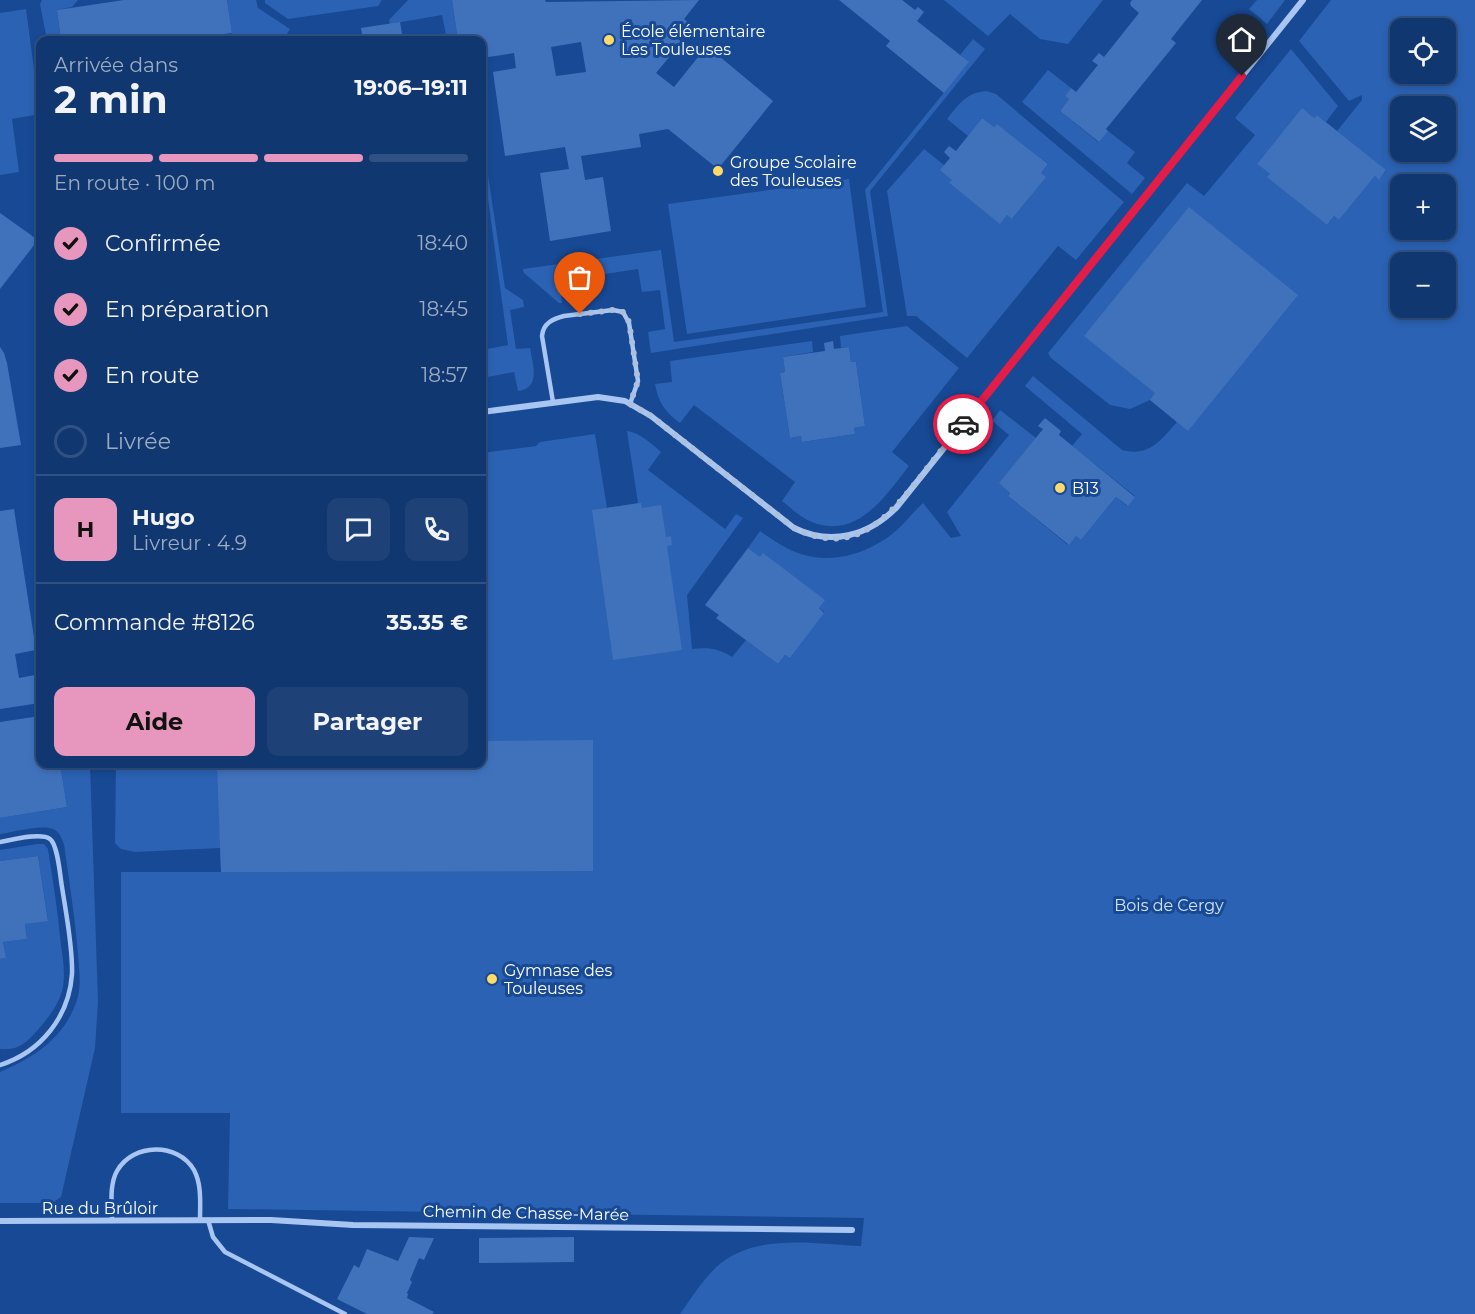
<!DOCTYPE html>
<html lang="fr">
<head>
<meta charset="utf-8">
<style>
	:root { --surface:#113770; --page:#1e4278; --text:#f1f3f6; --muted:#9cacc3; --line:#305183; --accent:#e797bd }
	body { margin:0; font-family:Montserrat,sans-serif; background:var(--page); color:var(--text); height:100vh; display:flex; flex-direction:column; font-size:22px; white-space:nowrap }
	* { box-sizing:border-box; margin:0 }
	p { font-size:20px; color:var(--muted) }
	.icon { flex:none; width:33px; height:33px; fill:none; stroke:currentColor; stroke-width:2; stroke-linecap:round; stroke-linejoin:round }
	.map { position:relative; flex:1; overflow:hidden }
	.side { position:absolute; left:36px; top:36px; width:450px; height:732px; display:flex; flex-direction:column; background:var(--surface); border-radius:12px; box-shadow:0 3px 9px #0003,0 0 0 2px var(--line) }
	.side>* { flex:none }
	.controls { position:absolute; left:1390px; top:18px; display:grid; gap:12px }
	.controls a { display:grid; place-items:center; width:66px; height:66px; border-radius:12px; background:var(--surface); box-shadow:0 3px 9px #0003,0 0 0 2px var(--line); font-size:30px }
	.pin { position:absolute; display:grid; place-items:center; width:51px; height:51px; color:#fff; margin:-62px -26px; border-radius:50% 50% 50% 0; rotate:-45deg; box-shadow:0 0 6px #0007 }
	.pin .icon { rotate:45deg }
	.courier { position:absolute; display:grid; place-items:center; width:60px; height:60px; margin:-30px; border:4px solid #e11d48; border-radius:50%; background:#fff; color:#222; box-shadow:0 2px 8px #0007 }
	.headline em { font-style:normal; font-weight:700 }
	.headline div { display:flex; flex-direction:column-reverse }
	.headline { display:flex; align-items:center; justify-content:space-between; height:102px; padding:0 18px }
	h1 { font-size:39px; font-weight:700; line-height:45px }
	.bar { display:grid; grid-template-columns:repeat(4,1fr); gap:9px 6px; align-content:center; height:72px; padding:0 18px }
	.bar i { height:8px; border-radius:4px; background:var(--line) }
	.bar .active { background:var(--accent) }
	.bar p { grid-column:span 4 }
	.line { display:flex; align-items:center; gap:15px; padding:0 18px; border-top:2px solid var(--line) }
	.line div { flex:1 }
	.round { display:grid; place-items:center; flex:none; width:63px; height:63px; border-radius:12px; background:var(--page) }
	ol { padding:0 18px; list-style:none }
	li { display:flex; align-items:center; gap:18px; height:66px }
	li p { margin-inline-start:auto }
	li .icon { padding:6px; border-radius:50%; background:var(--accent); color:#111; stroke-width:4 }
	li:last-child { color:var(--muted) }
	li i { width:33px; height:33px; border:3px solid var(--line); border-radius:50% }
	.button { display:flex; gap:12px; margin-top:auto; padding:12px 18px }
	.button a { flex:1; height:69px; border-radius:12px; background:var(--accent); color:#111; font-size:24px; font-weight:700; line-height:69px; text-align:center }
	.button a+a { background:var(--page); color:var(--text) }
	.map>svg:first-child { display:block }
	.green { fill:#2b62b3; fill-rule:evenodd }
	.building { fill:#4072bc; fill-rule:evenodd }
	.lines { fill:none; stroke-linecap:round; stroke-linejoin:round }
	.service { stroke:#a8c6f1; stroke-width:4.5 }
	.minor { stroke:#a8c6f1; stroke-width:6 }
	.done { stroke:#aebfda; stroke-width:6; stroke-dasharray:0 10.8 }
	.route { stroke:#e11d48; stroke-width:8 }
	.poi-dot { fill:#ffda68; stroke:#174995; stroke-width:2 }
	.labels { text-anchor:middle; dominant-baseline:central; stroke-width:6; stroke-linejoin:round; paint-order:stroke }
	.poi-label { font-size:16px; fill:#fff; stroke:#174995; text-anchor:start }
	.park-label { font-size:16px; fill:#d0e2fc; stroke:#174995 }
	.street-label { font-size:16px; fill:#fff; stroke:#174995 }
</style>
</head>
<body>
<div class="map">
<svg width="1475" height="1314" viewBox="0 0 1475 1314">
	<rect width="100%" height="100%" fill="#174995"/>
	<g class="green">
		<path d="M42,0H78L72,7L57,10L61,40H47L40,4Z"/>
		<path d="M227,0H256L258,8L290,29L283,40H233Z"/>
		<path d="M265,0H382L378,6L288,19L265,3Z"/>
		<path d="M408,0H452L458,40H447L442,15L390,24L389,20Z"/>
		<path d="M944,0H1103L1068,44L1040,39L1010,14L988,36Z"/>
		<path d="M1257,0H1285L1267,24L1249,9Z"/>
		<path d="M1331,0H1475V1314H680C692,1297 705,1276 721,1263C759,1233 817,1244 861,1246L864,1218L228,1209L230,1113H121V872H221L220,848L135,852L121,849L115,843L116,764H482V453L536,446L540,442L595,434L607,508L638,503L627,431C640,433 651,443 661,452L648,470L725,529L736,514L743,518L687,595L692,649C707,647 719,648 732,657L746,640L778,664L785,655L790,658L824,612L748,548L760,531C773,540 786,549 801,554C834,565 872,552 897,530C906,522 914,511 923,503L951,538L961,536L947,512L1009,435L992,421L1000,410L1036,438L1008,496L1068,545L1076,536L1081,540L1116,497L1127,506L1135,496L1072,446L1082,434L1025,386L1033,376L1122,450C1149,457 1160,441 1177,422L1150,400L1130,409L1110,405L1051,358L1048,353L1187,183L1204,196L1255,135L1235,118L1291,49L1338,106L1326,122L1317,115L1314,118L1302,109L1257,164L1270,174L1268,177L1327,225L1334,216L1339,220L1375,176L1379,179L1386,171L1337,131L1362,100V95L1349,101L1299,41ZM1401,28H1446V74H1401ZM1401,106H1446V152H1401ZM1401,184H1446V230H1401ZM1401,262H1446V308H1401Z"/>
		<path d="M26,9L40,114L12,119L19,172L0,175V13Z"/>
		<path d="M973,39L985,49L870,191L888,316L651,353L648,332L665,329L660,290L642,292L638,269L559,281L562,303H559L524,273L523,269L661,250L674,342L883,312L865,190L968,63L960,55Z"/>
		<path d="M1048,70L1071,88L1065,96L1069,99L1060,111L1098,142L1108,131L1135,152L1127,163L1145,178L1132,194L1022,102Z"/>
		<path d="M986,91L996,94L1124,202L1076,260L1058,246L967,358L916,316H907L887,191L924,149L944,165L952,180L950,184L1000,223L1007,215L1013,218L1045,177L1041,173L1048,164L997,124L994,127L982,118L968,136L947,119C959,104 966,93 986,91Z"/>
		<path d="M482,135L505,288L523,300L524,307L510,310L516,349L530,348C533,365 541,388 518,391L514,372L482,378V350L508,345L482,155Z"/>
		<path d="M849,179L866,307L687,334L668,204Z"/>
		<path d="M907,326L959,368L892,452L909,466C885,496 858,540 812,522C801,518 791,508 782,501L795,482L694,405L680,423C665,412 658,402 655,384L672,382L670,361L812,341L813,352L783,357L785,372L780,373L790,438L801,436L803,442L855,434L854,428L865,426L856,362H851L849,347L841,348L840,336Z"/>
		<path d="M60,764H90L98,1002L95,1048L61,1197L52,1203H0V1072C34,1057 62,1040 76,1003C82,988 79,970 78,954C75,917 69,881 64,844C61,838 60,832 53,829C43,824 12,832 0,834V818L67,807Z"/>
		<path d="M37,844H44L48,849C53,881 58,913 61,945C63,960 66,976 62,991C58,1006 46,1021 35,1033C25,1044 16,1051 0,1049V959L6,958L3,942L27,939L25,924L48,920L38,856L0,861V850Z"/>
	</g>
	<g class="building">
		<path d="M124,0H227L232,33L207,36L208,40H61L57,10Z"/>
		<path d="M452,0H545L546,2L699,0L684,19L694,27L656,73L674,87L707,46L773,101L718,169L668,129L639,134L641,147L581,156L585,180L603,177L611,231L550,241L540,173L569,169L565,147L505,156L493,72L516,68L514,53L482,58V40H458ZM581,42L586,72L556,76L551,47Z"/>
		<path d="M839,0H902L915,10L918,7L924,12L917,21L969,62L944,93L886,46L890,41Z"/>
		<path d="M1132,0H1202L1171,39L1176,43L1106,129L1108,131L1099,142L1060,111L1069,99L1065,96L1071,88L1076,92L1098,65L1092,61L1099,53L1104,57L1139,13L1131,6L1130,3Z"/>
		<path d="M400,22L403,40H363L361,28Z"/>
		<path d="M1302,108L1314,118L1317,115L1386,170L1379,180L1375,176L1339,220L1334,216L1327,225L1267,177L1270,174L1257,164Z"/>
		<path d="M982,118L994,127L997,124L1048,164L1041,173L1046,177L1012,219L1007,215L1000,224L949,183L952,180L940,170L950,158L944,152L949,146L956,151Z"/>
		<path d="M1189,207L1298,295L1188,431L1150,400L1155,393L1084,336Z"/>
		<path d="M0,213L38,240L0,289Z"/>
		<path d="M833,341L834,349L849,347L851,362H856L865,426L854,428L855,434L802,442L801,436L790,438L780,373L785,372L783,357L825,351L824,343Z"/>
		<path d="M0,347L4,353L7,363L21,445L0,448Z"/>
		<path d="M1045,418L1061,431L1059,435L1135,497L1128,506L1116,497L1081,540L1076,536L1069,545L1008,496L1010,493L999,483L1043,429L1038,426Z"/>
		<path d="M641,503L642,508L661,505L666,537L671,536L672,545L667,546L682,650L613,660L592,510Z"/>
		<path d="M14,509L36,650L15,654L19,678L40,674V703L0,709V511Z"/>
		<path d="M748,548L760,557L763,553L825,600L819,608L824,613L790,658L785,655L778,664L716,618L719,615L705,605Z"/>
		<path d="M40,716V764H60L67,807L0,818V722Z"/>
		<path d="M593,740V871L221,872L217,764H482V741Z"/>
		<path d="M38,856L48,921L25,924L27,939L3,942L6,958L0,959V861Z"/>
		<path d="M409,1237L434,1238L424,1260L419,1258L410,1280L412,1282L407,1293L408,1294L407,1298L434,1312L432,1314H367L337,1299L354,1265L359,1268L367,1249L398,1261Z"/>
		<path d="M574,1237V1262L479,1263V1238Z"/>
	</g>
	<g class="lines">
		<g class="service">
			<path d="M553,402L542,336C543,323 553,319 564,316L613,310L623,312L629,323L638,381L630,404"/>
			<path d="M0,842C11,840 41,832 50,839C58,845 60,876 62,887C66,913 73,948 72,974C69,1017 41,1052 0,1065"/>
			<path d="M208,1220L213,1237L225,1252L345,1314"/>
			<path d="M112,1221C112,1206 109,1185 117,1171C133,1143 178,1142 194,1170C202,1185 200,1204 200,1220"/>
		</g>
		<g class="minor">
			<path d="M482,412L598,397L625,401L651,416L794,528C831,546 868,536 896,508L1303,0"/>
			<path d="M0,1221L271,1220L353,1225L852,1230"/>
		</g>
	</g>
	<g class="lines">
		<path class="done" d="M580,314L613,310L623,312L629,322L638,381L630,404L651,416L794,528C853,557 885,521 919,479C933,460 948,442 963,424"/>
		<path class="route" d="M963,424L1242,76"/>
	</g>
	<g class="poi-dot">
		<circle cx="609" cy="40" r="6"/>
		<circle cx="718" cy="171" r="6"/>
		<circle cx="1060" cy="488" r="6"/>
		<circle cx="492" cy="979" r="6"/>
	</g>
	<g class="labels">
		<g class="poi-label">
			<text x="621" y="31">École élémentaire<tspan x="621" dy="18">Les Touleuses</tspan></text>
			<text x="730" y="162">Groupe Scolaire<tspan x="730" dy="18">des Touleuses</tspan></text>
			<text x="1072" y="488">B13</text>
			<text x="504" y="970">Gymnase des<tspan x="504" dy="18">Touleuses</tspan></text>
		</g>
		<g class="park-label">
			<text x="1169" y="905">Bois de Cergy</text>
		</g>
		<g class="street-label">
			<text x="100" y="1208">Rue du Brûloir</text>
			<text transform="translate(526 1213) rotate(1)">Chemin de Chasse-Marée</text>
		</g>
	</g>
</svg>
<div class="controls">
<a><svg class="icon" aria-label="locate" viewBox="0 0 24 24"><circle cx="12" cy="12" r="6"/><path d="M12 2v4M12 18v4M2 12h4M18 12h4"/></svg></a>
<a><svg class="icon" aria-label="layers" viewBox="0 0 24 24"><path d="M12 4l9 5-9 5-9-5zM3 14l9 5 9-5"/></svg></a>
<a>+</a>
<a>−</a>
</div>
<div class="pin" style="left:580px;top:314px;background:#ea580c"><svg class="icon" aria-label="bag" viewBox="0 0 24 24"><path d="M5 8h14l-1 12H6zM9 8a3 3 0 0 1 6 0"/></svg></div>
<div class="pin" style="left:1242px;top:76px;background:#1f2937"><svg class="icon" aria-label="home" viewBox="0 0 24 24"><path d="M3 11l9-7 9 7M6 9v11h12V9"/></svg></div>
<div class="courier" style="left:963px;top:424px"><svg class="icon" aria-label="car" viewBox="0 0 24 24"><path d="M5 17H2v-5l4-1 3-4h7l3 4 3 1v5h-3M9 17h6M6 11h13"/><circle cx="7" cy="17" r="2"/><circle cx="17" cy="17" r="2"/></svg></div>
<section class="side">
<div class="headline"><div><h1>2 min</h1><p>Arrivée dans</p></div><em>19:06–19:11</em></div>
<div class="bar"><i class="active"></i><i class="active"></i><i class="active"></i><i></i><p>En route · 100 m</p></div>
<ol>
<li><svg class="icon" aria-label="check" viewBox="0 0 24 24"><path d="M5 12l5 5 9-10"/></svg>Confirmée<p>18:40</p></li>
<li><svg class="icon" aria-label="check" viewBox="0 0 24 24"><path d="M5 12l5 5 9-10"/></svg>En préparation<p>18:45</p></li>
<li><svg class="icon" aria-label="check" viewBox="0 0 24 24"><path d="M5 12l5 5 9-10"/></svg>En route<p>18:57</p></li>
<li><i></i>Livrée</li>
</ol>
<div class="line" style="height:108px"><b class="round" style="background:var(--accent);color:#111">H</b><div><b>Hugo</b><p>Livreur · 4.9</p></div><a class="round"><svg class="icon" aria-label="chat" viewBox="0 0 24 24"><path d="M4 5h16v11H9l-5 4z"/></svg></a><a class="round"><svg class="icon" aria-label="phone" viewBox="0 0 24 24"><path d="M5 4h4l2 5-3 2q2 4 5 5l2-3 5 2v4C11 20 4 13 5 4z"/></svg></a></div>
<div class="line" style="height:78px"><div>Commande #8126</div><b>35.35 €</b></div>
<div class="button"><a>Aide</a><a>Partager</a></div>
</section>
</div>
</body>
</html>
